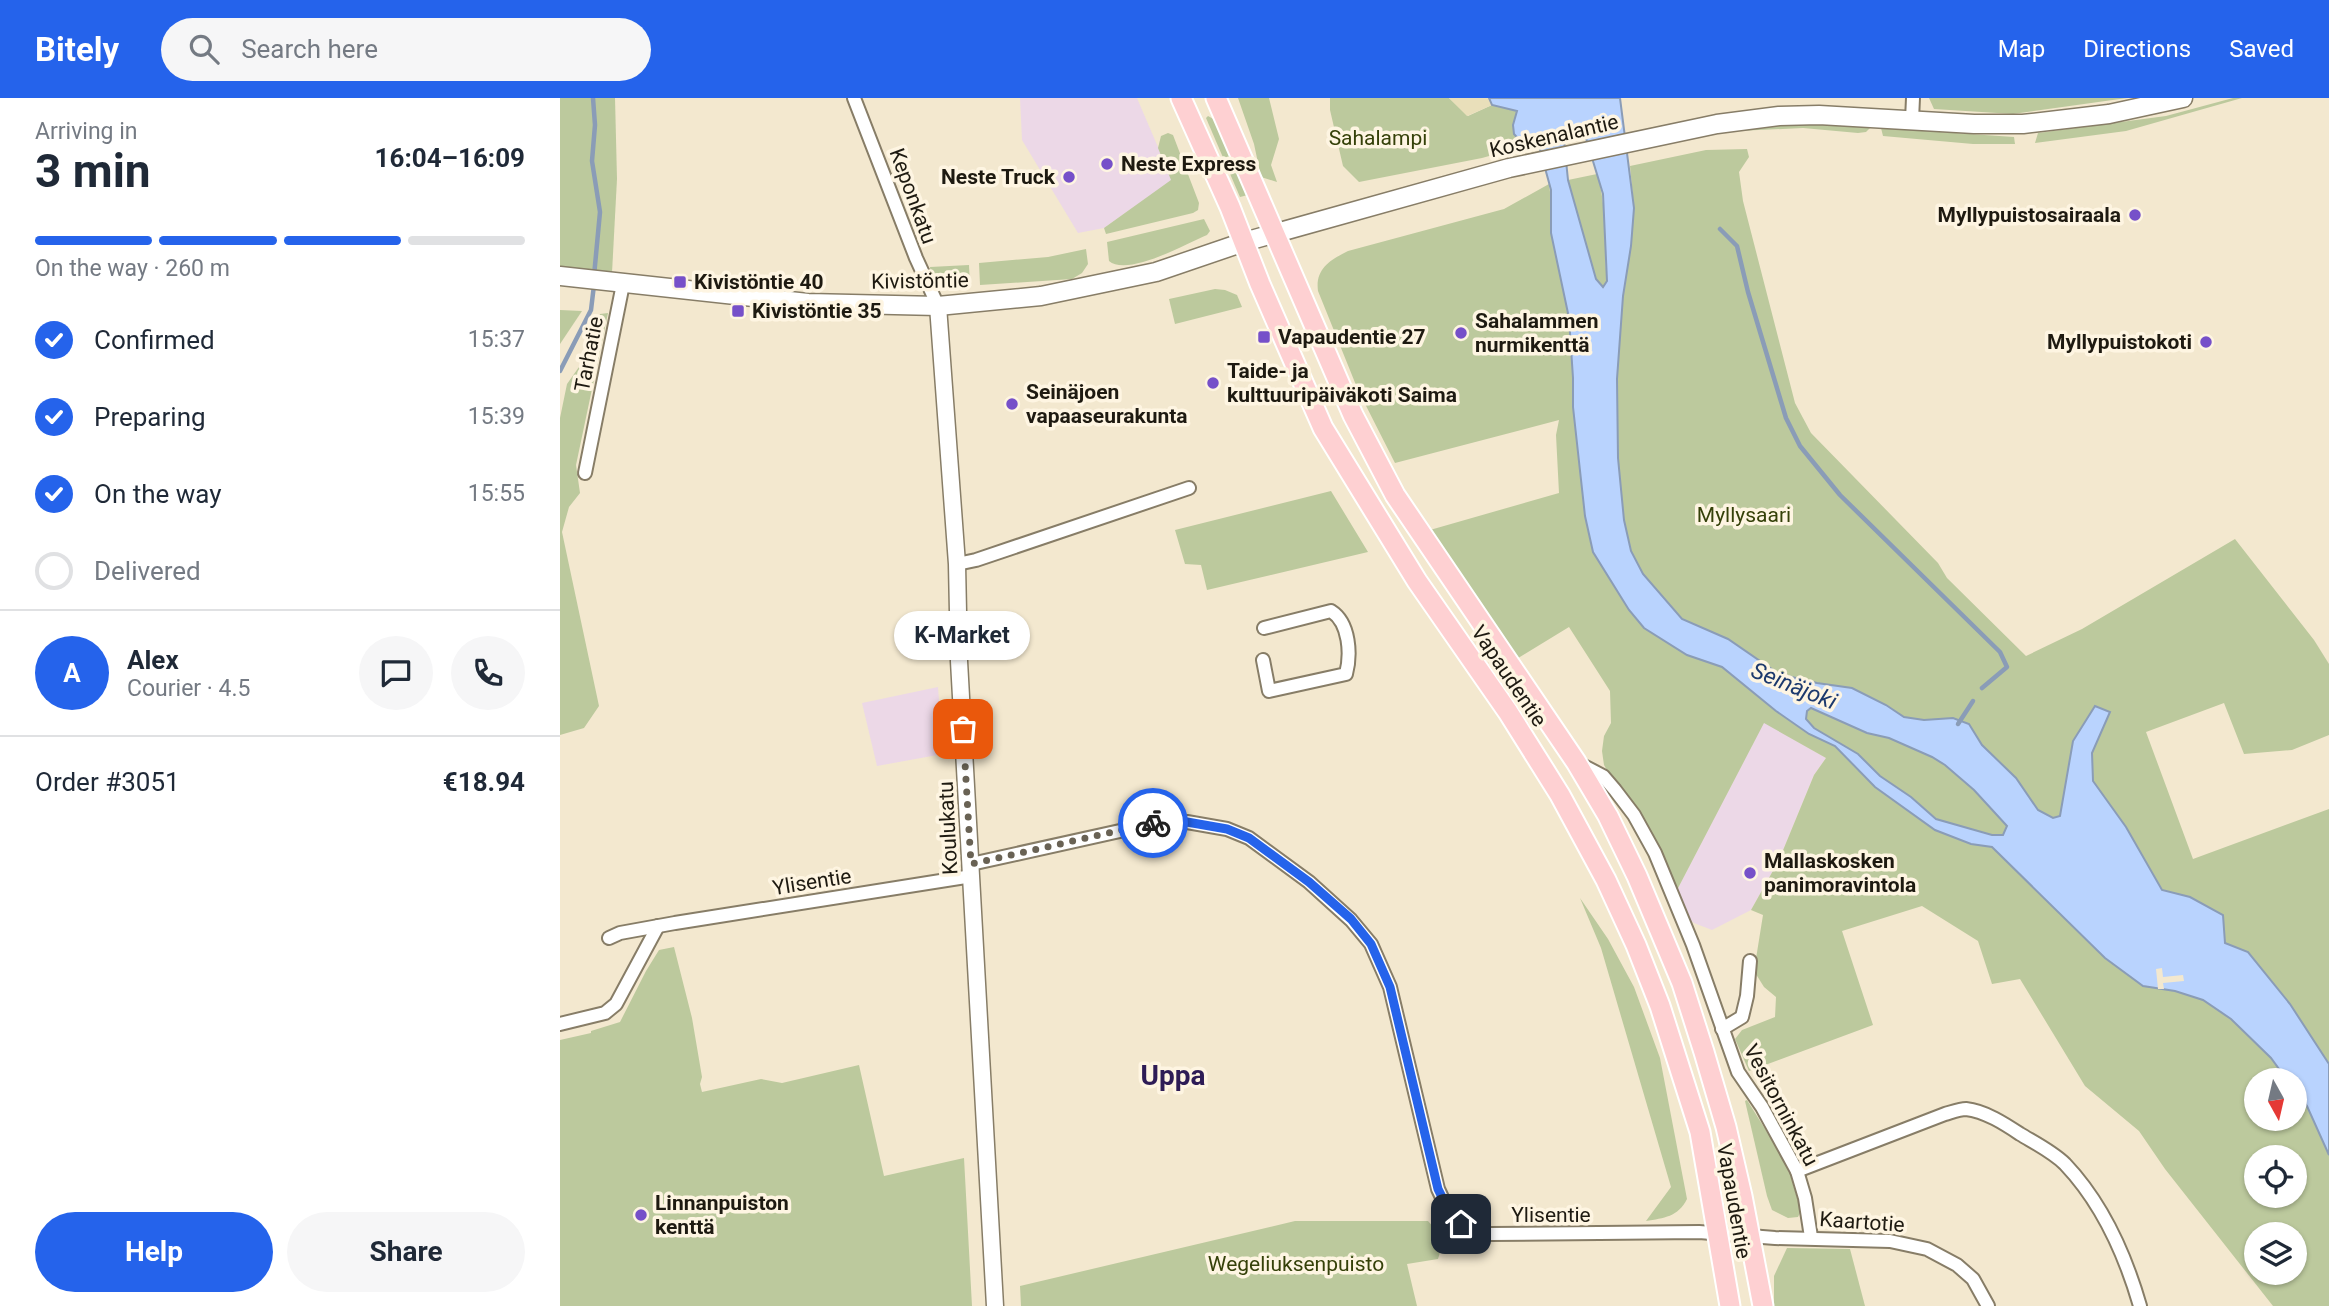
<!DOCTYPE html>
<html lang="en">
<head>
<meta charset="utf-8">
<style>
	:root { --surface:#fff; --page:#f6f6f7; --text:#1f2937; --muted:#747a83; --line:#e0e1e3; --accent:#2563eb }
	body { margin:0; font-family:Roboto,sans-serif; background:var(--page); color:var(--text); height:100vh; display:flex; flex-direction:column; font-size:26px; white-space:nowrap }
	* { box-sizing:border-box; margin:0 }
	p { font-size:23px; color:var(--muted) }
	.icon { flex:none; width:38px; height:38px; fill:none; stroke:currentColor; stroke-width:2; stroke-linecap:round; stroke-linejoin:round }
	.map { position:relative; flex:1; overflow:hidden }
	.sheet { display:flex; flex-direction:column; background:var(--surface); width:560px }
	.sheet>* { flex:none }
	.needle { width:46px; rotate:172deg }
	.tools { position:absolute; left:1684px; top:970px; display:grid; gap:14px }
	.tools a { display:grid; place-items:center; width:63px; height:63px; border-radius:50%; background:var(--surface); box-shadow:0 2px 5px #0004; font-size:35px }
	.pin { position:absolute; display:grid; place-items:center; width:60px; height:60px; color:#fff; margin:-30px; border-radius:14px; box-shadow:0 4px 10px #0006 }
	.courier { position:absolute; display:grid; place-items:center; width:70px; height:70px; margin:-35px; border:5px solid #2563eb; border-radius:50%; background:#fff; color:#222; box-shadow:0 2px 9px #0007 }
	.bubble { position:absolute; height:49px; border-radius:24px; background:var(--surface); box-shadow:0 2px 5px #0004; font-size:23px; font-weight:700; line-height:49px; text-align:center }
	.head em { font-style:normal; font-weight:700 }
	.head div { display:flex; flex-direction:column-reverse }
	.head { display:flex; align-items:center; justify-content:space-between; height:119px; padding:0 35px }
	h1 { font-size:46px; font-weight:700; line-height:52px }
	.bar { display:grid; grid-template-columns:repeat(4,1fr); gap:10px 7px; align-content:center; height:84px; padding:0 35px }
	.bar i { height:9px; border-radius:5px; background:var(--line) }
	.bar .selected { background:var(--accent) }
	.bar p { grid-column:span 4 }
	.line { display:flex; align-items:center; gap:18px; padding:0 35px; border-top:2px solid var(--line) }
	.line div { flex:1 }
	.round { display:grid; place-items:center; flex:none; width:74px; height:74px; border-radius:37px; background:var(--page) }
	ol { padding:0 35px; list-style:none }
	li { display:flex; align-items:center; gap:21px; height:77px }
	li p { margin-inline-start:auto }
	li .icon { padding:7px; border-radius:50%; background:var(--accent); color:#fff; stroke-width:4 }
	li:last-child { color:var(--muted) }
	li i { width:38px; height:38px; border:4px solid var(--line); border-radius:50% }
	.button { display:flex; gap:14px; margin-top:auto; padding:14px 35px }
	.button a { flex:1; height:80px; border-radius:42px; background:var(--accent); color:#fff; font-size:28px; font-weight:700; line-height:80px; text-align:center }
	.button a+a { background:var(--page); color:var(--text) }
	header { display:flex; align-items:center; gap:42px; box-sizing:border-box; height:98px; padding:0 35px; background:var(--accent); color:#fff }
	header strong { font-size:33px }
	nav { display:flex; gap:38px; margin-inline-start:auto; font-size:24px }
	.search { width:490px; height:63px; background:var(--page); display:flex; align-items:center; gap:18px; box-sizing:border-box; padding:0 24px; border-radius:38px; color:var(--muted); font-size:26px }
	main { display:flex; flex:1; min-height:0 }
	.map>svg:first-child { display:block }
	.commercial { fill:#ecd8e7 }
	.green { fill:#bcc99d; fill-rule:evenodd }
	.sand { fill:#e9dfba }
	.water { fill:#b9d3fe; stroke:#8a9cb7; stroke-width:2; fill-rule:evenodd }
	.pier { fill:#f3e8cf }
	.lines { fill:none; stroke-linecap:round; stroke-linejoin:round }
	.stream { stroke:#8a9cb7; stroke-width:4.5 }
	.minor-casing { stroke:#877d67; stroke-width:16 }
	.tertiary-casing { stroke:#877d67; stroke-width:19 }
	.secondary-casing { stroke:#877d67; stroke-width:21 }
	.primary-casing { stroke:#fff; stroke-width:23 }
	.minor { stroke:#fff; stroke-width:12 }
	.tertiary { stroke:#fff; stroke-width:16 }
	.secondary { stroke:#fff; stroke-width:18 }
	.primary { stroke:#fed0d2; stroke-width:19 }
	.done { stroke:#696254; stroke-width:7; stroke-dasharray:0 12.6 }
	.route { stroke:#2563eb; stroke-width:9 }
	.poi-dot { fill:#7650c9; stroke:#fef5e2; stroke-width:2.5 }
	.labels { text-anchor:middle; dominant-baseline:central; stroke-width:7; stroke-linejoin:round; paint-order:stroke }
	.street-label { font-size:21px; fill:#1e1a11; stroke:#fef5e2 }
	.park-label { font-size:21px; fill:#354109; stroke:#fef5e2 }
	.poi-label { font-size:21px; font-weight:bold; fill:#1e1a11; stroke:#fef5e2; text-anchor:start }
	.water-label { font-size:23px; font-style:italic; fill:#1c396d; stroke:#fef5e2 }
	.district-label { font-size:28px; font-weight:bold; fill:#2e1c56; stroke:#fef5e2 }
</style>
</head>
<body>
<header>
<strong>Bitely</strong>
<div class="search"><svg class="icon" aria-label="search" viewBox="0 0 24 24"><circle cx="10" cy="10" r="6"/><path d="M15 15l6 6"/></svg>Search here</div>
<nav><a>Map</a><a>Directions</a><a>Saved</a></nav>
</header>
<main>
<section class="sheet">
<div class="head"><div><h1>3 min</h1><p>Arriving in</p></div><em>16:04–16:09</em></div>
<div class="bar"><i class="selected"></i><i class="selected"></i><i class="selected"></i><i></i><p>On the way · 260 m</p></div>
<ol>
<li><svg class="icon" aria-label="check" viewBox="0 0 24 24"><path d="M5 12l5 5 9-10"/></svg>Confirmed<p>15:37</p></li>
<li><svg class="icon" aria-label="check" viewBox="0 0 24 24"><path d="M5 12l5 5 9-10"/></svg>Preparing<p>15:39</p></li>
<li><svg class="icon" aria-label="check" viewBox="0 0 24 24"><path d="M5 12l5 5 9-10"/></svg>On the way<p>15:55</p></li>
<li><i></i>Delivered</li>
</ol>
<div class="line" style="height:126px"><b class="round" style="background:var(--accent);color:#fff">A</b><div><b>Alex</b><p>Courier · 4.5</p></div><a class="round"><svg class="icon" aria-label="chat" viewBox="0 0 24 24"><path d="M4 5h16v11H9l-5 4z"/></svg></a><a class="round"><svg class="icon" aria-label="phone" viewBox="0 0 24 24"><path d="M5 4h4l2 5-3 2q2 4 5 5l2-3 5 2v4C11 20 4 13 5 4z"/></svg></a></div>
<div class="line" style="height:91px"><div>Order #3051</div><b>€18.94</b></div>
<div class="button"><a>Help</a><a>Share</a></div>
</section>
<div class="map">
<svg width="1769" height="1208" viewBox="0 0 1769 1208">
	<rect width="100%" height="100%" fill="#f3e8cf"/>
	<g class="commercial">
		<path d="M460,0H577L612,82L544,130L518,135L462,42Z"/>
		<path d="M378,589L383,656L317,668L302,605Z"/>
		<path d="M1204,624L1266,660L1254,677L1219,762L1191,812L1152,832L1134,825L1126,818L1116,794Z"/>
	</g>
	<g class="green">
		<path d="M0,0H55L57,81L52,175L0,169Z"/>
		<path d="M678,0H709L719,41L711,67L717,84L701,79L694,46Z"/>
		<path d="M770,0H889L908,18L932,7L957,13L953,27L954,36L965,48L922,60L799,84L783,68L770,12Z"/>
		<path d="M1369,0H1567L1453,16L1374,11Z"/>
		<path d="M1673,0H1682L1566,33L1475,45L1478,35L1606,18Z"/>
		<path d="M648,18L657,23L688,97L680,99L646,20Z"/>
		<path d="M1226,25H1272L1310,30L1306,34L1298,35L1243,30L1177,33Z"/>
		<path d="M1321,30L1454,39L1455,46H1413L1323,38Z"/>
		<path d="M608,35L613,37L639,105L638,112L633,115L546,136L544,130L611,82L598,50L601,38Z"/>
		<path d="M1187,51L1189,59L1179,74L1183,103L1235,305L1251,335L1378,465L1387,480L1466,558L1522,531L1675,441L1754,542L1769,566V637L1732,652L1684,656L1664,605L1586,634L1633,761L1769,711V966L1730,906L1688,854L1665,845L1630,799L1602,792L1566,729L1532,683V655L1550,614L1513,643L1500,718L1493,720L1478,712L1456,680L1422,647L1409,626L1393,620L1364,622L1344,619L1326,607L1292,590L1257,585L1219,576L1168,541L1122,521L1083,476L1071,453L1064,422L1058,360L1057,281L1063,198L1071,148L1074,110L1070,68L1146,52Z"/>
		<path d="M1037,76C1048,111 1043,147 1047,183L1043,189L1036,181L1008,82Z"/>
		<path d="M989,86L1001,181L1009,220L1013,280V309L1025,418L1033,454L1069,512L1084,530L1127,557L1162,569L1216,613L1249,636L1275,648L1315,689L1375,732L1411,746L1432,749L1545,860L1583,888L1615,893L1643,902L1671,921L1711,960L1727,982H1696V1020H1734V991L1747,1008L1769,1057V1208H1713L1605,1071L1579,1033L1525,988L1460,881L1432,886L1418,843L1362,808L1282,833L1313,927L1189,973L1175,941L1182,932L1215,919L1216,899L1204,889L1194,873L1203,817L1191,812L1219,762L1254,677L1266,660L1204,625L1116,794L1044,667L1042,653L1044,638L1051,625L1050,593L1009,529L955,562L870,432L999,395L996,337L999,322L835,365L798,292L758,193C755,171 770,162 788,153L944,111ZM1696,1059H1734V1097H1696ZM1696,1136H1734V1174H1696Z"/>
		<path d="M644,121L650,133L647,137C626,146 567,179 549,163L547,144Z"/>
		<path d="M526,151L528,166L522,175L512,181L420,187L419,165L488,159Z"/>
		<path d="M409,167L410,189C392,190 383,188 371,176L370,169Z"/>
		<path d="M655,191L665,192L677,197L682,209L615,226L609,201Z"/>
		<path d="M0,212L22,213L0,246Z"/>
		<path d="M48,215L16,367L20,395L9,409L2,434L39,608L24,630L0,637V320L7,286L26,259L40,216Z"/>
		<path d="M771,393L808,454L647,492L641,467L625,466L615,432Z"/>
		<path d="M1252,610L1307,635L1329,640L1372,659L1385,667L1414,692L1447,728L1443,737H1432L1403,730L1377,721L1351,699L1320,678L1298,656L1254,630L1246,621L1247,613Z"/>
		<path d="M1020,800L1048,841L1074,889L1100,960L1127,1101C1118,1119 1104,1120 1086,1123L1111,1089L1041,850Z"/>
		<path d="M114,849L132,920L142,979L140,986L142,994L201,981L222,985L299,967L324,1078L404,1060L412,1208H0V942L31,935V933L60,924L86,873L99,852Z"/>
		<path d="M1187,1002L1217,1050L1230,1076L1241,1113L1238,1119L1228,1120L1212,1112L1207,1098L1185,1003Z"/>
		<path d="M735,1123H868L884,1141L878,1161L847,1166L857,1208H461L460,1188Z"/>
		<path d="M1227,1150L1290,1151L1305,1208H1214V1178Z"/>
	</g>
	<path class="sand" d="M889,0H929L932,7L907,18Z"/>
	<path class="water" d="M929,0H1060L1074,110L1071,148L1063,198L1057,281L1058,360L1064,422L1071,453L1083,476L1122,521L1168,541L1219,576L1257,585L1292,590L1326,607L1344,619L1364,622L1393,620L1409,626L1422,647L1456,680L1478,712L1493,720L1500,718L1513,643L1535,608L1550,614L1532,655L1533,683L1566,729L1602,792L1630,799L1663,817L1665,845L1688,854L1730,906L1769,966V1057L1747,1008L1734,991V982H1727L1711,960L1671,921L1643,902L1615,893L1583,888L1545,860L1432,749L1411,746L1375,732L1315,689L1275,648L1249,636L1216,613L1162,569L1127,557L1084,530L1069,512L1033,454L1025,418L1013,309V280L1009,220L991,135V92L979,48H965L954,36L953,27L957,13L932,7ZM1025,37L1043,96L1047,183L1043,189L1036,181L1008,82L1004,43ZM1251,610L1307,635L1329,640L1372,659L1385,667L1414,692L1447,728L1443,737H1432L1376,721L1351,699L1320,678L1298,656L1254,630L1246,621L1247,613Z"/>
	<path class="pier" d="M1602,870L1603,879L1623,877L1624,883L1603,885L1604,891H1598L1596,871Z"/>
	<g class="lines">
		<g class="stream">
			<path d="M33,0L35,27L32,63L40,114L34,178"/>
			<path d="M1160,131L1177,148L1188,194L1226,320L1240,348L1280,397L1440,554L1447,569L1422,590"/>
			<path d="M0,273L31,212L34,187"/>
			<path d="M1398,626L1413,603"/>
		</g>
		<g class="minor-casing">
			<g id="minor">
				<path d="M294,0L356,160L378,208"/>
				<path d="M1352,22L1353,0"/>
				<path d="M25,375L63,186"/>
				<path d="M397,466L416,462L629,390"/>
				<path d="M703,562L709,593L786,576C791,557 790,525 771,513L704,530"/>
				<path d="M1016,664L1043,678L1055,692L1074,717L1095,755L1133,847L1178,974L1202,1009L1237,1073L1245,1100L1251,1139"/>
				<path d="M411,766L596,725L627,724L667,731L689,740L749,784L791,822L811,846L830,889L878,1091C890,1119 900,1130 930,1136L1139,1134L1215,1140L1330,1143L1367,1151L1397,1167L1413,1181L1428,1208"/>
				<path d="M49,840L60,835L115,825L412,778"/>
				<path d="M0,926L45,915L56,906L98,828"/>
				<path d="M1162,931L1182,919L1187,898L1190,863"/>
				<path d="M1237,1073L1385,1016C1392,1014 1400,1011 1406,1011C1425,1013 1445,1026 1460,1036C1475,1045 1493,1054 1505,1066C1543,1106 1565,1156 1580,1208"/>
			</g>
		</g>
		<g class="tertiary-casing">
			<path id="tertiary" d="M378,208L397,466L399,563L435,1208"/>
		</g>
		<g class="secondary-casing">
			<path id="secondary" d="M0,178L248,205L378,208L481,198L596,174L684,144L949,70L1157,26L1219,18L1259,17L1414,26H1463L1549,16L1623,0"/>
		</g>
		<g class="primary-casing">
			<g id="primary">
				<path d="M621,0L670,109L700,186L763,330L857,483L948,614L1000,697L1046,782L1076,847L1100,908L1140,1034L1170,1208"/>
				<path d="M656,0L793,317L835,397L1016,664L1048,718L1077,778L1122,885L1144,954L1166,1029L1182,1098L1203,1208"/>
			</g>
		</g>
		<use href="#minor" class="minor"/>
		<use href="#tertiary" class="tertiary"/>
		<use href="#secondary" class="secondary"/>
		<use href="#primary" class="primary"/>
	</g>
	<g class="lines">
		<path class="done" d="M403,631L411,766L593,725"/>
		<path class="route" d="M593,725L627,724L667,731L689,740L749,784L791,821L811,846L830,889L878,1091L890,1115L901,1126"/>
	</g>
	<g class="poi-dot">
		<circle cx="547" cy="66" r="7"/>
		<circle cx="509" cy="79" r="7"/>
		<circle cx="1575" cy="117" r="7"/>
		<rect x="113" y="177" width="14" height="14" rx="3.5"/>
		<rect x="171" y="206" width="14" height="14" rx="3.5"/>
		<circle cx="901" cy="235" r="7"/>
		<rect x="697" y="232" width="14" height="14" rx="3.5"/>
		<circle cx="1646" cy="244" r="7"/>
		<circle cx="653" cy="285" r="7"/>
		<circle cx="452" cy="306" r="7"/>
		<circle cx="1190" cy="775" r="7"/>
		<circle cx="81" cy="1117" r="7"/>
	</g>
	<g class="labels">
		<g class="street-label">
			<text transform="translate(994 38) rotate(-13)">Koskenalantie</text>
			<text transform="translate(353 98) rotate(70)">Keponkatu</text>
			<text transform="translate(360 183) rotate(-1)">Kivistöntie</text>
			<text transform="translate(29 256) rotate(-79)">Tarhatie</text>
			<text transform="translate(949 578) rotate(56)">Vapaudentie</text>
			<text transform="translate(388 730) rotate(-93)">Koulukatu</text>
			<text transform="translate(252 784) rotate(-9)">Ylisentie</text>
			<text transform="translate(1221 1007) rotate(62)">Vesitorninkatu</text>
			<text transform="translate(1174 1103) rotate(80)">Vapaudentie</text>
			<text x="991" y="1117">Ylisentie</text>
			<text transform="translate(1302 1124) rotate(4)">Kaartotie</text>
		</g>
		<g class="park-label">
			<text x="818" y="40">Sahalampi</text>
			<text x="1184" y="417">Myllysaari</text>
			<text x="736" y="1166">Wegeliuksenpuisto</text>
		</g>
		<g class="poi-label">
			<text x="561" y="66">Neste Express</text>
			<text x="495" y="79" text-anchor="end">Neste Truck</text>
			<text x="1561" y="117" text-anchor="end">Myllypuistosairaala</text>
			<text x="134" y="184">Kivistöntie 40</text>
			<text x="192" y="213">Kivistöntie 35</text>
			<text x="915" y="223">Sahalammen<tspan x="915" dy="24">nurmikenttä</tspan></text>
			<text x="718" y="239">Vapaudentie 27</text>
			<text x="1632" y="244" text-anchor="end">Myllypuistokoti</text>
			<text x="667" y="273">Taide- ja<tspan x="667" dy="24">kulttuuripäiväkoti Saima</tspan></text>
			<text x="466" y="294">Seinäjoen<tspan x="466" dy="24">vapaaseurakunta</tspan></text>
			<text x="1204" y="763">Mallaskosken<tspan x="1204" dy="24">panimoravintola</tspan></text>
			<text x="95" y="1105">Linnanpuiston<tspan x="95" dy="24">kenttä</tspan></text>
		</g>
		<g class="water-label">
			<text transform="translate(1234 588) rotate(22)">Seinäjoki</text>
		</g>
		<g class="district-label">
			<text x="613" y="977">Uppa</text>
		</g>
	</g>
</svg>
<div class="tools">
<a><svg class="needle" viewBox="-14 -14 28 28"><path d="M0-13l5 13h-10z" fill="#e53935"/><path d="M0 13l5-13h-10z" fill="#747a83"/></svg></a>
<a><svg class="icon" aria-label="locate" viewBox="0 0 24 24"><circle cx="12" cy="12" r="6"/><path d="M12 2v4M12 18v4M2 12h4M18 12h4"/></svg></a>
<a><svg class="icon" aria-label="layers" viewBox="0 0 24 24"><path d="M12 4l9 5-9 5-9-5zM3 14l9 5 9-5"/></svg></a>
</div>
<div class="pin" style="left:403px;top:631px;background:#ea580c"><svg class="icon" aria-label="bag" viewBox="0 0 24 24"><path d="M5 8h14l-1 12H6zM9 8a3 3 0 0 1 6 0"/></svg></div>
<div class="pin" style="left:901px;top:1126px;background:#1f2937"><svg class="icon" aria-label="home" viewBox="0 0 24 24"><path d="M3 11l9-7 9 7M6 9v11h12V9"/></svg></div>
<div class="courier" style="left:593px;top:725px"><svg class="icon" aria-label="bike" viewBox="0 0 24 24"><circle cx="6" cy="16" r="4"/><circle cx="18" cy="16" r="4"/><path d="M6 16l4-8h5l3 8M10 8l3 8H6M13 5h3"/></svg></div>
<div class="bubble" style="left:334px;top:513px;width:136px">K-Market</div>
</div>
</main>
</body>
</html>
